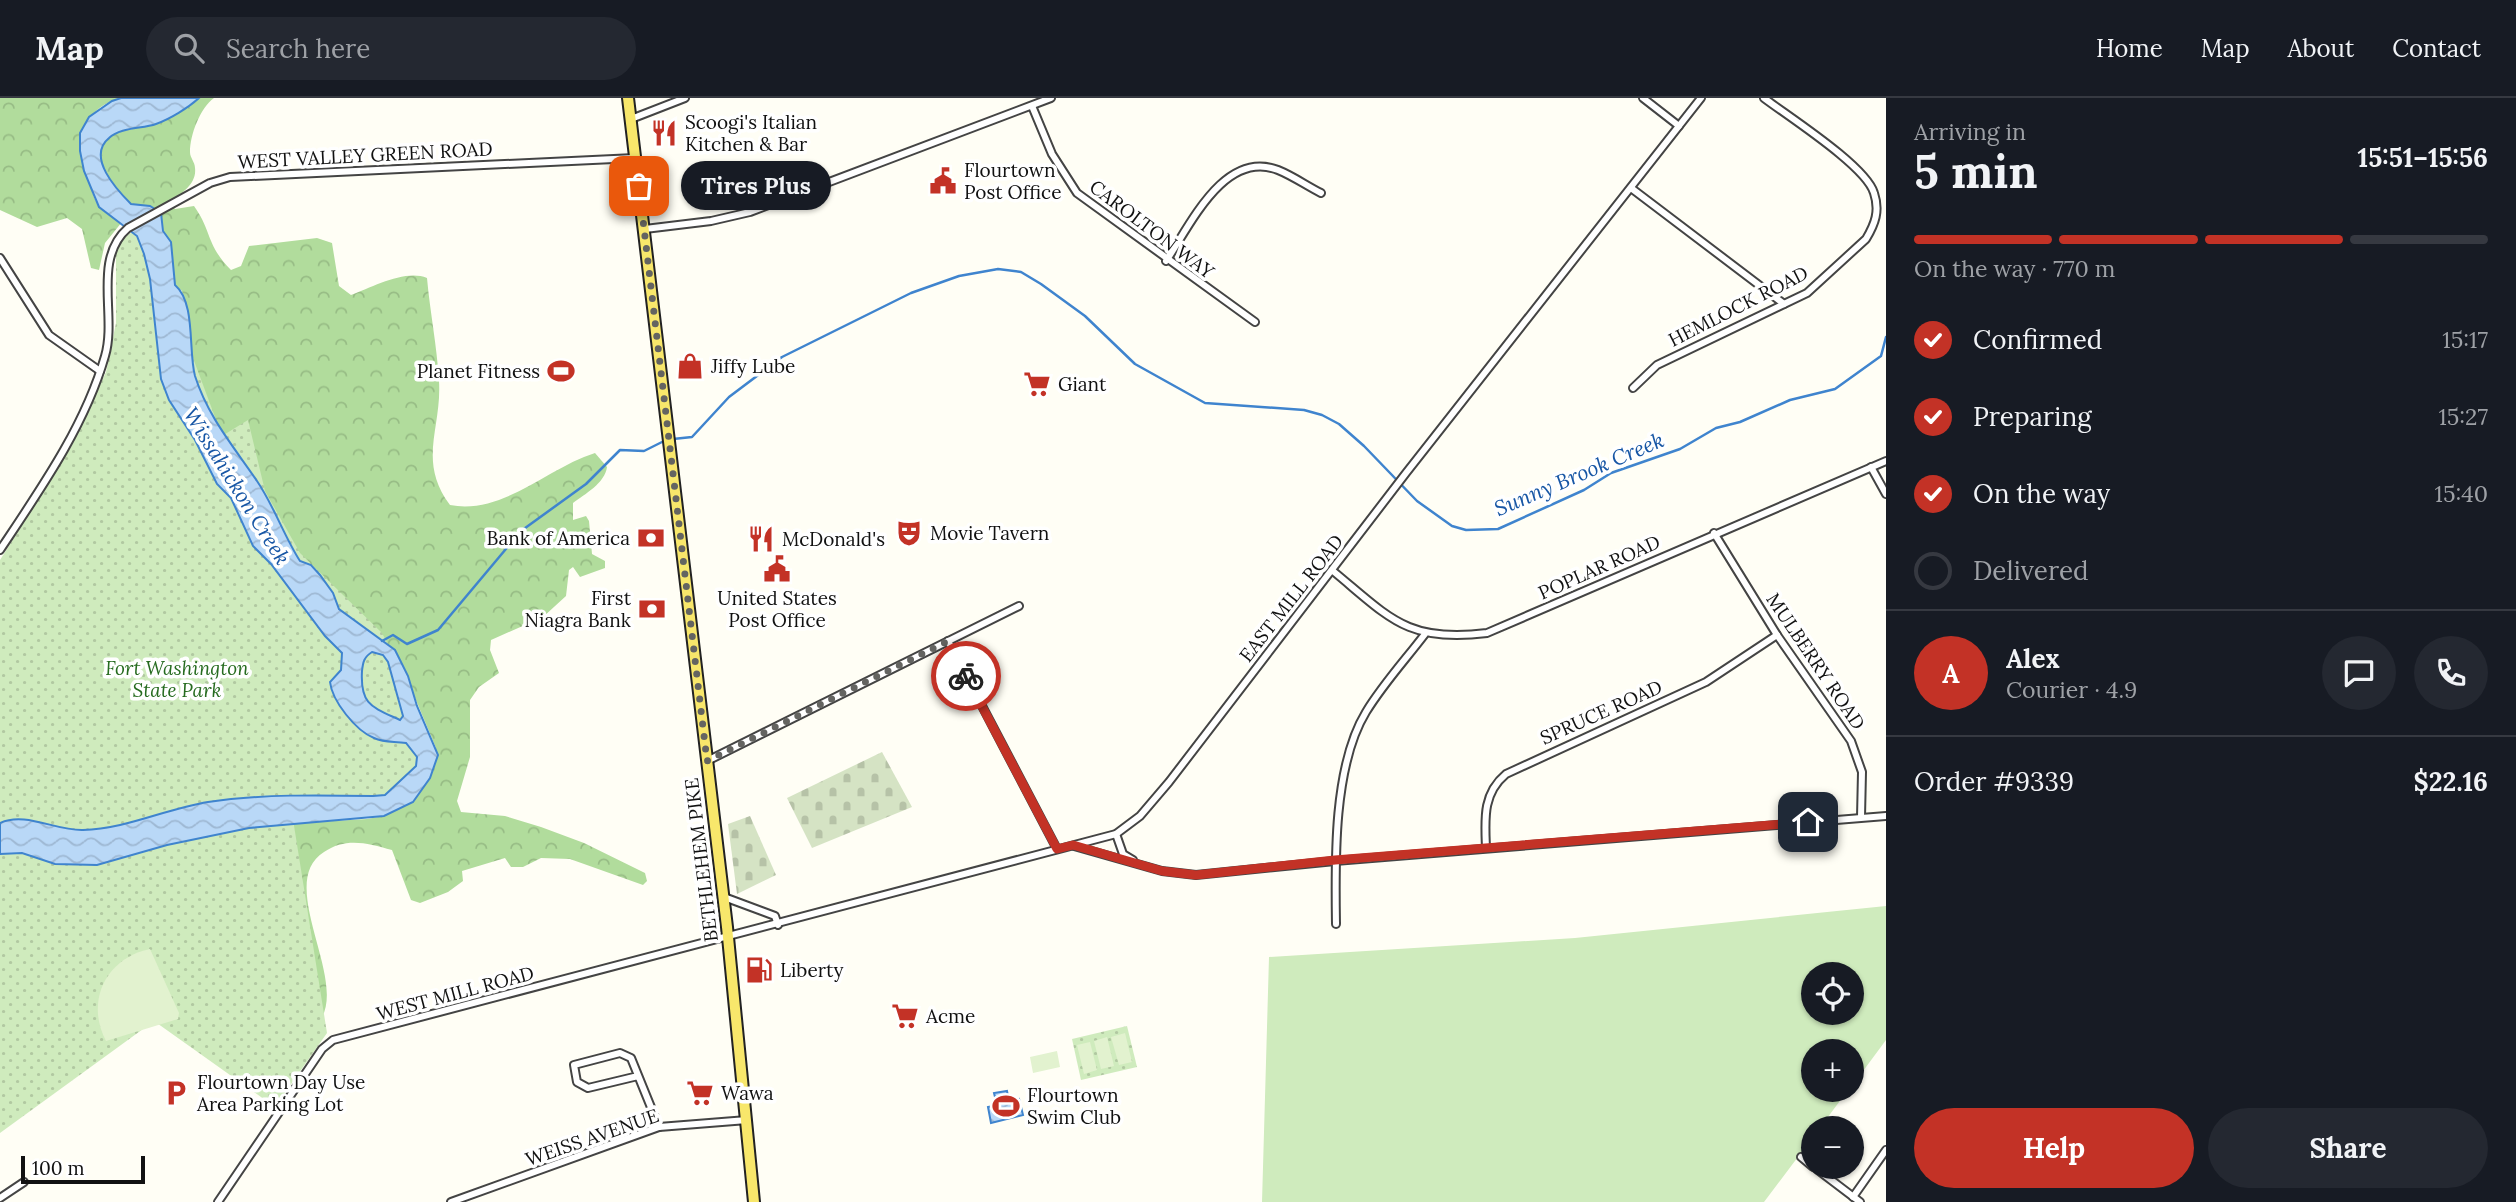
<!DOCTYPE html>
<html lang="en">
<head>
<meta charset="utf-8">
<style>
	:root { --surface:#171b24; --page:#242831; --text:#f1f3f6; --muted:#9ea1a6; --line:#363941; --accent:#c33226 }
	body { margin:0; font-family:Lora,serif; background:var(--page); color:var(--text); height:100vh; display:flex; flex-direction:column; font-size:26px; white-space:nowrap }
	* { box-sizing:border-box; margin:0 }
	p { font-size:23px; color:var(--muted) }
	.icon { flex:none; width:38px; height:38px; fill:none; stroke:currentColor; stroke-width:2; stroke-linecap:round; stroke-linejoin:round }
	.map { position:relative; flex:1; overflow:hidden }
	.drawer { display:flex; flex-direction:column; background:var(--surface); width:630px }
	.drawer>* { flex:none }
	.controls { position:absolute; left:1801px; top:864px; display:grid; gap:14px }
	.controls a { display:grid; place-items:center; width:63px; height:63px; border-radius:50%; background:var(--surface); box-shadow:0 2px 5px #0004; font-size:35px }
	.scale { position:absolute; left:21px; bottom:18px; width:124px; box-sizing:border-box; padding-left:7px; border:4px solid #111; border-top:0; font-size:19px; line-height:24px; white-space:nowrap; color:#111; -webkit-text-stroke:5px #fff; paint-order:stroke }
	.pin { position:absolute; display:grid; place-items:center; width:60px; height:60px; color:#fff; margin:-30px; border-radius:14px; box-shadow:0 4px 10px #0006 }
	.courier { position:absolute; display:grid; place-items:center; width:70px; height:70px; margin:-35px; border:5px solid #c33226; border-radius:50%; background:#fff; color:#222; box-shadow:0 2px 9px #0007 }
	.bubble { position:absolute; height:49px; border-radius:24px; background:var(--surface); box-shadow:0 2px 5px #0004; font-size:23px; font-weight:700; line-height:49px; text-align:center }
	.summary em { font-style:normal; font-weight:700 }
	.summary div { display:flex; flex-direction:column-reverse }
	.summary { display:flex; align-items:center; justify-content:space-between; height:119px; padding:0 28px }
	h1 { font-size:46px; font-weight:700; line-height:52px }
	.bar { display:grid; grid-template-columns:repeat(4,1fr); gap:10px 7px; align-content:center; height:84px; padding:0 28px }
	.bar i { height:9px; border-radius:5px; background:var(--line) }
	.bar .on { background:var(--accent) }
	.bar p { grid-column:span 4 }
	.line { display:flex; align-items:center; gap:18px; padding:0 28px; border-top:2px solid var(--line) }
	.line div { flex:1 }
	.round { display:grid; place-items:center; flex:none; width:74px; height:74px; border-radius:37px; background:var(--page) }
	ol { padding:0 28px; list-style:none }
	li { display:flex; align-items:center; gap:21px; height:77px }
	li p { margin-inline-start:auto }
	li .icon { padding:7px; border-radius:50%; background:var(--accent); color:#fff; stroke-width:4 }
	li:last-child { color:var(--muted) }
	li i { width:38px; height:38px; border:4px solid var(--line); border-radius:50% }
	.button { display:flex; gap:14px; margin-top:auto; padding:14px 28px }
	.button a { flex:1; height:80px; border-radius:42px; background:var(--accent); color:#fff; font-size:28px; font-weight:700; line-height:80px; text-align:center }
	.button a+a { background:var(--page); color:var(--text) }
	header { display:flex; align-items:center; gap:42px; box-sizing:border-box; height:98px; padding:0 35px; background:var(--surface); border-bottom:2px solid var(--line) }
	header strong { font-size:33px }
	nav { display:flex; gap:38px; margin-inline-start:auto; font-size:24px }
	.search { width:490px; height:63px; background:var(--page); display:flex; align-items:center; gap:18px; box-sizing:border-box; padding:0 24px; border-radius:38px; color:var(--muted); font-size:26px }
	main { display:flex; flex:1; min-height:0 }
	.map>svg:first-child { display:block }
	.grass { fill:#cfebbd; fill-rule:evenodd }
	.forest { fill:url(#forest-crowns) }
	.cemetery { fill:url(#cemetery-stones) }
	.park { fill:url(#park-dots) }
	.pitch { fill:#e2f2cf }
	.water { fill:url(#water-waves); stroke:#3f84ce; stroke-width:2; fill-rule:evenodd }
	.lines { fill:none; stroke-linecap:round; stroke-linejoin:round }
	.stream { stroke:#3f84ce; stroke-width:2.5 }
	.street-casing { stroke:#444; stroke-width:10 }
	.primary-casing { stroke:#222; stroke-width:14 }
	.street { stroke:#fff; stroke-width:6 }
	.primary { stroke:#f8e76b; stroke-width:10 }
	.done { stroke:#646461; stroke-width:7; stroke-dasharray:0 12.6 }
	.route { stroke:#c33226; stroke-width:9 }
	.labels { text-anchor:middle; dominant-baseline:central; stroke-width:7; stroke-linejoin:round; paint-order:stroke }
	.poi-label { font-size:19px; fill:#111; stroke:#fff; text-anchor:start }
	.street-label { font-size:19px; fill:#111; stroke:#fff }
	.park-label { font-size:19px; font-style:italic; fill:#266b1f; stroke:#fff }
	.water-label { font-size:21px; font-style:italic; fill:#1756a5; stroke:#fff }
</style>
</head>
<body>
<header>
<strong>Map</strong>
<div class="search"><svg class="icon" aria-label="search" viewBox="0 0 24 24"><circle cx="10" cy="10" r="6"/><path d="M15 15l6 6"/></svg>Search here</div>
<nav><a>Home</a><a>Map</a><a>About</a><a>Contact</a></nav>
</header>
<main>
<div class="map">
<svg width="1886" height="1104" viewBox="0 0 1886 1104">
	<defs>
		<pattern id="forest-crowns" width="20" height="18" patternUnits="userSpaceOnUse" patternTransform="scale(1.75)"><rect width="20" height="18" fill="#b1dc9c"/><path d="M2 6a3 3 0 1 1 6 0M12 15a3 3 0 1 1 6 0" fill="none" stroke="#97bc85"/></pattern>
		<pattern id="cemetery-stones" width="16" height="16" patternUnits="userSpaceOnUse" patternTransform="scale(1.75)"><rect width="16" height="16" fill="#d5e3c4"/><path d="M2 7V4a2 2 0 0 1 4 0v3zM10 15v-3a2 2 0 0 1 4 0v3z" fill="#b6c2a7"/></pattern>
		<pattern id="park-dots" width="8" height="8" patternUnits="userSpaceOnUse" patternTransform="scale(1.75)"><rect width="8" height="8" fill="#cfebbd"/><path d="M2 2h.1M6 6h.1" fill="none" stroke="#b1c8a1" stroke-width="1.8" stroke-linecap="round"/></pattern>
		<pattern id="water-waves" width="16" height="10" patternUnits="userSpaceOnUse" patternTransform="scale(1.75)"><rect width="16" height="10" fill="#b9d8f7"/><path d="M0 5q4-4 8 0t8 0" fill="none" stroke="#9eb8d3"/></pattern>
	</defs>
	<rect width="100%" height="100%" fill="#fffef5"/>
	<path class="grass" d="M1886,808V942L1852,988V954H1813V992H1848L1819,1031H1813V1039L1764,1104H1262L1269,859L1575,840ZM1813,877H1852V915H1813Z"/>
	<g class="forest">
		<path d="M0,0H121C80,11 74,47 89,83C92,91 93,101 99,108C104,115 114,120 122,124L105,145L99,172L91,170L82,131L67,120L37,129L0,112Z"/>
		<path d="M199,0H214C200,10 190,37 190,54C190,60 195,64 195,70C197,86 181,96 169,104L175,111L194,108C212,133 206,147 231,172L241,168L249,148L317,140L332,145L339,188L351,197C373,189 405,171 427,180C430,214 437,248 439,283C442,330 417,363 450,407C503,417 547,370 595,355L607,369C605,385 585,396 573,405V422L586,418L589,423L592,456L605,463V470L580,479L573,469L569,472L566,498L543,519L491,542L490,552L499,575L479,589L470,602V659L457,703L461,714L505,718L541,729L584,745L645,775L647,783L643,787L570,761L541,760L523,769H511L505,760L462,773L463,783L448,794L420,805L411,802L392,752C367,745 346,739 324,754C276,784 345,877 322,919L282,726L367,721L384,718L413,704L430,680L436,650L395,552L370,532L300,463L250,375L209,315L195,275L182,193L175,187L171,144L163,133L161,115L150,108L131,106C117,92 86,59 109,40C121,30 142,31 156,26C170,21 188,10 199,0Z"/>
	</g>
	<g class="cemetery">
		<path d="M882,654L912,709L812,750L787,700Z"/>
		<path d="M750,718L776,777L737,796L728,726Z"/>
	</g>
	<g class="park">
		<path d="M144,128L222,338L248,322L265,393L300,455L382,535L413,594L426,639L425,662L403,702L292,715L327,935L275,1009L154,923L0,1035V462L71,349L106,274L116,225V143Z"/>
		<path d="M1127,928L1137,969L1081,982L1072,941Z"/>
	</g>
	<g class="pitch">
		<path d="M150,851L179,915L178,921L106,943C85,903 106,860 150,851Z"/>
		<path d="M1125,935L1132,964L1119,967L1111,939Z"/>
		<path d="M1107,939L1114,968L1101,971L1094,943Z"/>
		<path d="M1090,944L1097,972L1084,976L1077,947Z"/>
		<path d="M1057,953L1060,969L1033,975L1030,959Z"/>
	</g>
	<g class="water">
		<path d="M121,0H199C188,10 170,21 156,26C142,31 121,29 109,40C86,59 117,92 131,106L150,108L161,115L163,133L171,144L175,187C196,205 188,252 195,278C208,319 234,349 257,383C274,408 284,438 300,463L311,467L320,477L333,495L339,511L395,552L408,578L417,608L438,657L430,680L413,704L384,718L249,730L167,747L97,767L55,766L22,755L0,756V725C25,713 56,733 83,732C126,731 165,711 208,704C262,696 318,697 373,698L385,697L416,668L417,659L406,645C394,643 385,645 374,640C356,633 332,603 330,584L341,572L342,555L325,538L271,466L253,448L231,400L217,386L195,342L169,302L161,281L150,181L144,156L137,138L99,109L84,73L80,53V35L89,19L112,3ZM372,554L383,557L388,564L403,618L400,622C372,609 360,607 362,573C363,564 364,559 372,554Z"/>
		<path d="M1007,993L1009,1003L1019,1001L1023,1017L991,1025L988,1009L997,1007L994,995Z"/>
	</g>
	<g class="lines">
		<g class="stream">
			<path d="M673,341L692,339L729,299L782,259L911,195L959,178L998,171L1021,174L1041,186L1085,218L1135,266L1205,305L1304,312L1322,317L1339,326L1364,348L1417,403L1452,428L1466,432L1498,431L1584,392L1611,375L1680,351L1716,330L1740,324L1790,302L1835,291L1881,258L1886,239"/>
			<path d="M382,543L393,537L407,546L438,532L521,433L586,386L620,352L644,353L666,342"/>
		</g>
		<g class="street-casing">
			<g id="street">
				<path d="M1643,0L1679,28"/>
				<path d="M1032,8L1052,56L1077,95L1255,224"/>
				<path d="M631,21L685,0"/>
				<path d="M1631,90L1784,206"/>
				<path d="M645,131L711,123L750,114L1051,0"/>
				<path d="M0,160L49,237L100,273"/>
				<path d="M1166,163C1190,128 1224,51 1278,72C1293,78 1307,88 1321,95"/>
				<path d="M1633,290L1657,267L1807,195L1866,141C1875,126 1880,113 1874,95C1866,68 1789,19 1764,0"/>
				<path d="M1871,369L1886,396"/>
				<path d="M1714,435L1777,537L1851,643L1862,674L1861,719"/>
				<path d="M0,452C40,392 85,328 105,258C117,218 92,161 128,130L210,85L230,79L635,60"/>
				<path d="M1333,473C1390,520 1407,545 1487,535L1886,363"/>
				<path d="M948,543L1057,751"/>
				<path d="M707,663L1019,508"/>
				<path d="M1116,736L1123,756L1133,762"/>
				<path d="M1074,748L1162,773L1196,777L1335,763L1886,718"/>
				<path d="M1486,750C1485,722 1482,696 1506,676L1706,584L1777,537"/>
				<path d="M724,799L775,818L778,827"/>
				<path d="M1336,826C1335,764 1333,668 1366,614C1383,586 1406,561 1425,536"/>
				<path d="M638,978L588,990L577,984L574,967L620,955L631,960L659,1029"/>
				<path d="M1801,1059L1813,1069"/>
				<path d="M1814,1069L1860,1104"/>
				<path d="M1853,1099L1886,1052"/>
				<path d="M0,1100L24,1084"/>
				<path d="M218,1104L322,951L333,942L1116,736L1140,718L1169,684L1406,375L1701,0"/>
				<path d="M451,1104L659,1029L747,1022"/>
			</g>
		</g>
		<g class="primary-casing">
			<path id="primary" d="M628,0L727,829L754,1104"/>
		</g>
		<use href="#street" class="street"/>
		<use href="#primary" class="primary"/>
	</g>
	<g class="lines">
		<path class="done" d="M639,88L707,663L948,543L966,578"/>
		<path class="route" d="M966,578L1057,751L1073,747L1162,773L1196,777L1335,762L1808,724"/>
	</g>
	<defs>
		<g id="restaurant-bare" transform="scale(2.1)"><path d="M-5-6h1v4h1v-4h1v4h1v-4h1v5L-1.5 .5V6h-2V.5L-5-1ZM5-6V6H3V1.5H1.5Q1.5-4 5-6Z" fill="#c33226" stroke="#fff" stroke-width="2.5" paint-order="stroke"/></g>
		<g id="civic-bare" transform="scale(2.1)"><path d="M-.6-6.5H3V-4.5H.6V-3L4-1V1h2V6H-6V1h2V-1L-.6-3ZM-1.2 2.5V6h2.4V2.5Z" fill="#c33226" stroke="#fff" stroke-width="2.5" paint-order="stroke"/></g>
		<g id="shop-bare" transform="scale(2.1)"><path d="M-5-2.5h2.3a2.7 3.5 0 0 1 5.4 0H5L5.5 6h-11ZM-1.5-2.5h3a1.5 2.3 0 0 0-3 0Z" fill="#c33226" stroke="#fff" stroke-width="2.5" paint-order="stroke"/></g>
		<g id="stadium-bare" transform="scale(2.1)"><path d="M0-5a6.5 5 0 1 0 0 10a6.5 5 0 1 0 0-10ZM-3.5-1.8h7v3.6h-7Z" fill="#c33226" stroke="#fff" stroke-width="2.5" paint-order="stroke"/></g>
		<g id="supermarket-bare" transform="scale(2.1)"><path d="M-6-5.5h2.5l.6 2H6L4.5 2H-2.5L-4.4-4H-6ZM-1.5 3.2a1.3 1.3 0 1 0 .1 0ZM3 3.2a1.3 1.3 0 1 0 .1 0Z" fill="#c33226" stroke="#fff" stroke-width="2.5" paint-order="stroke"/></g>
		<g id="theatre-bare" transform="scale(2.1)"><path d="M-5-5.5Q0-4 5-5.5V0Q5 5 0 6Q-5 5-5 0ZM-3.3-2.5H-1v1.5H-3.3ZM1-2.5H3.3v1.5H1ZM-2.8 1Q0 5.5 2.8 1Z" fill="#c33226" stroke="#fff" stroke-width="2.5" paint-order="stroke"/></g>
		<g id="bank-bare" transform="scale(2.1)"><path d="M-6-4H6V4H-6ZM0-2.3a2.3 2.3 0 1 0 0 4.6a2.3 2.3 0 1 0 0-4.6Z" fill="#c33226" stroke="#fff" stroke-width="2.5" paint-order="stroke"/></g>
		<g id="fuel-bare" transform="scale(2.1)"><path d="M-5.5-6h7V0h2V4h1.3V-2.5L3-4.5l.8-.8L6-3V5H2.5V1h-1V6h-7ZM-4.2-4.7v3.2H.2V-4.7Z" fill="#c33226" stroke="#fff" stroke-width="2.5" paint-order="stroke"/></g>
		<g id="parking-bare" transform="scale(2.1)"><path d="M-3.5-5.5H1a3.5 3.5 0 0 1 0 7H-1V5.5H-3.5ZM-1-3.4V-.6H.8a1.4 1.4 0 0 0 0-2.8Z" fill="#c33226" stroke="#fff" stroke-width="2.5" paint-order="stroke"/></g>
	</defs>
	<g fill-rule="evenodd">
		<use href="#restaurant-bare" x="664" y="35"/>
		<use href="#civic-bare" x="943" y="83"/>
		<use href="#shop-bare" x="690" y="268"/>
		<use href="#stadium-bare" x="561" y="273"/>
		<use href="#supermarket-bare" x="1037" y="286"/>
		<use href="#theatre-bare" x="909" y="435"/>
		<use href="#bank-bare" x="651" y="440"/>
		<use href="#restaurant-bare" x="761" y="441"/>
		<use href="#civic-bare" x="777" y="471"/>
		<use href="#bank-bare" x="652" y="511"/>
		<use href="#fuel-bare" x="759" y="872"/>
		<use href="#supermarket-bare" x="905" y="918"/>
		<use href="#parking-bare" x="176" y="995"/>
		<use href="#supermarket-bare" x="700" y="995"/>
		<use href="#stadium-bare" x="1006" y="1008"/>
	</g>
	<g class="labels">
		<g class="poi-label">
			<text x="685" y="24">Scoogi's Italian<tspan x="685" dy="22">Kitchen &amp; Bar</tspan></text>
			<text x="964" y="72">Flourtown<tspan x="964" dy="22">Post Office</tspan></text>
			<text x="711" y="268">Jiffy Lube</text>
			<text x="540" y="273" text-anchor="end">Planet Fitness</text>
			<text x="1058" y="286">Giant</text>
			<text x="930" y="435">Movie Tavern</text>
			<text x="630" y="440" text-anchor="end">Bank of America</text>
			<text x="782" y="441">McDonald's</text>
			<text x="631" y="500" text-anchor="end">First<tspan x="631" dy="22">Niagra Bank</tspan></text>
			<text x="777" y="500" text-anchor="middle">United States<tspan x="777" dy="22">Post Office</tspan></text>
			<text x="780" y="872">Liberty</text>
			<text x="926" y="918">Acme</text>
			<text x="197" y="984">Flourtown Day Use<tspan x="197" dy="22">Area Parking Lot</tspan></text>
			<text x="721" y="995">Wawa</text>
			<text x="1027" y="997">Flourtown<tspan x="1027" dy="22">Swim Club</tspan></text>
		</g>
		<g class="street-label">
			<text transform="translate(365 57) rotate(-3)">WEST VALLEY GREEN ROAD</text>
			<text transform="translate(1152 131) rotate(37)">CAROLTON WAY</text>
			<text transform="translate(1738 208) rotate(-27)">HEMLOCK ROAD</text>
			<text transform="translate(1599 469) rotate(-24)">POPLAR ROAD</text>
			<text transform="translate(1291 500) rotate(-52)">EAST MILL ROAD</text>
			<text transform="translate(1816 563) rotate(56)">MULBERRY ROAD</text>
			<text transform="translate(1601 614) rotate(-24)">SPRUCE ROAD</text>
			<text transform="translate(701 762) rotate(-97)">BETHLEHEM PIKE</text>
			<text transform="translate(455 895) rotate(-15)">WEST MILL ROAD</text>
			<text transform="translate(592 1039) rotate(-19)">WEISS AVENUE</text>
		</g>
		<g class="park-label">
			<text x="177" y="570">Fort Washington<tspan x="177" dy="22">State Park</tspan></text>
		</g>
		<g class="water-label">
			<text transform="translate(1579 376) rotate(-23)">Sunny Brook Creek</text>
			<text transform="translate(237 388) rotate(58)">Wissahickon Creek</text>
		</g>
	</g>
</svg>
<div class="controls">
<a><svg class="icon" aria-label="locate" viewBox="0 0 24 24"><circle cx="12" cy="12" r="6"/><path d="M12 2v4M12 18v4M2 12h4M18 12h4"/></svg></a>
<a>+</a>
<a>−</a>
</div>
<div class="scale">100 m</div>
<div class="pin" style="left:639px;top:88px;background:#ea580c"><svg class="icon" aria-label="bag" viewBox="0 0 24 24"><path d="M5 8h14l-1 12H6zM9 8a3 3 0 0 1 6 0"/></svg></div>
<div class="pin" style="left:1808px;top:724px;background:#1f2937"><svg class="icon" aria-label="home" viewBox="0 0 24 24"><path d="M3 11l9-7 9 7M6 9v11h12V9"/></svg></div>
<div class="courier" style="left:966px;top:578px"><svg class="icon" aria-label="bike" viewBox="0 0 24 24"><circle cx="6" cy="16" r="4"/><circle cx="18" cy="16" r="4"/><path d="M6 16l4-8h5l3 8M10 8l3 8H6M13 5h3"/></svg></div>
<div class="bubble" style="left:681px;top:63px;width:150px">Tires Plus</div>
</div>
<section class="drawer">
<div class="summary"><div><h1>5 min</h1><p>Arriving in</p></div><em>15:51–15:56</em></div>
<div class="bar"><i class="on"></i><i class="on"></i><i class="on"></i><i></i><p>On the way · 770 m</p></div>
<ol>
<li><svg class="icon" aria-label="check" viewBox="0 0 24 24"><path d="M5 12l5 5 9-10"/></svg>Confirmed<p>15:17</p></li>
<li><svg class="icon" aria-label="check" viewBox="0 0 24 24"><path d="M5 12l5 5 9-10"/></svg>Preparing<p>15:27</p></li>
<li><svg class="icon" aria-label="check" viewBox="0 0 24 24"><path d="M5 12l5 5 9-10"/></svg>On the way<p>15:40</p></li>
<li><i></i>Delivered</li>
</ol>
<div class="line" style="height:126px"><b class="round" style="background:var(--accent);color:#fff">A</b><div><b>Alex</b><p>Courier · 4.9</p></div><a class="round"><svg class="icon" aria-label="chat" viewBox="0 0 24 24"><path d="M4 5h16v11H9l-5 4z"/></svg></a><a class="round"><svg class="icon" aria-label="phone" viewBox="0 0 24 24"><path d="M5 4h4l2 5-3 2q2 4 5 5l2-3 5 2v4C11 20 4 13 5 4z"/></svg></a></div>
<div class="line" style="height:91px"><div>Order #9339</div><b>$22.16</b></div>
<div class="button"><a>Help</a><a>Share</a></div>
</section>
</main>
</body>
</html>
